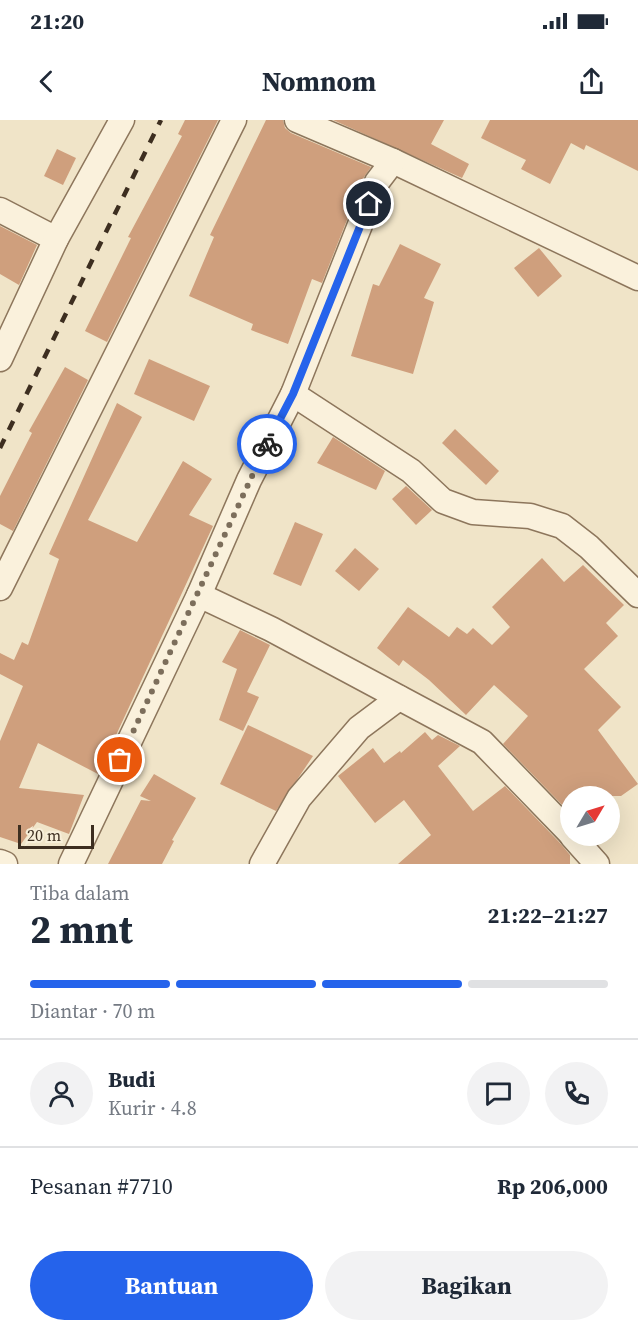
<!DOCTYPE html>
<html lang="id">
<head>
<meta charset="utf-8">
<style>
	:root { --surface:#fff; --page:#f2f2f3; --text:#1f2937; --muted:#747a83; --line:#e0e1e3; --accent:#2563eb }
	body { margin:0; font-family:"Source Serif 4",serif; background:var(--page); color:var(--text); height:100vh; display:flex; flex-direction:column; font-size:22px; white-space:nowrap }
	* { box-sizing:border-box; margin:0 }
	p { font-size:20px; color:var(--muted) }
	.icon { flex:none; width:33px; height:33px; fill:none; stroke:currentColor; stroke-width:2; stroke-linecap:round; stroke-linejoin:round }
	.map { position:relative; height:744px; overflow:hidden }
	.panel { display:flex; flex-direction:column; background:var(--surface); flex:1 }
	.panel>* { flex:none }
	.needle { width:39px; rotate:52deg }
	.buttons { position:absolute; left:560px; top:666px; display:grid; gap:12px }
	.buttons a { display:grid; place-items:center; width:60px; height:60px; border-radius:50%; background:var(--surface); box-shadow:0 6px 24px #0002; font-size:30px }
	.scale { position:absolute; left:18px; bottom:15px; width:76px; box-sizing:border-box; padding-left:6px; border:3px solid #3d2e20; border-top:0; font-size:16px; line-height:21px; white-space:nowrap; color:#3d2e20; -webkit-text-stroke:4px #f7eed8; paint-order:stroke }
	.pin { position:absolute; display:grid; place-items:center; width:51px; height:51px; color:#fff; margin:-26px; border:3px solid #fff; border-radius:50%; box-shadow:0 2px 6px #0007 }
	.courier { position:absolute; display:grid; place-items:center; width:60px; height:60px; margin:-30px; border:4px solid #2563eb; border-radius:50%; background:#fff; color:#222; box-shadow:0 2px 8px #0007 }
	.headline em { font-style:normal; font-weight:700 }
	.headline div { display:flex; flex-direction:column-reverse }
	.headline { display:flex; align-items:center; justify-content:space-between; height:102px; padding:0 30px }
	h1 { font-size:39px; font-weight:700; line-height:45px }
	.bar { display:grid; grid-template-columns:repeat(4,1fr); gap:9px 6px; align-content:center; height:72px; padding:0 30px }
	.bar i { height:8px; border-radius:4px; background:var(--line) }
	.bar .selected { background:var(--accent) }
	.bar p { grid-column:span 4 }
	.line { display:flex; align-items:center; gap:15px; padding:0 30px; border-top:2px solid var(--line) }
	.line div { flex:1 }
	.round { display:grid; place-items:center; flex:none; width:63px; height:63px; border-radius:32px; background:var(--page) }
	.action { display:flex; gap:12px; margin-top:auto; padding:12px 30px }
	.action a { flex:1; height:69px; border-radius:36px; background:var(--accent); color:#fff; font-size:24px; font-weight:700; line-height:69px; text-align:center }
	.action a+a { background:var(--page); color:var(--text) }
	.status { display:flex; justify-content:space-between; align-items:center; height:42px; padding:0 30px; background:var(--surface); direction:ltr }
	.status svg { height:16px; fill:currentColor }
	header { display:flex; justify-content:space-between; align-items:center; height:78px; padding:0 30px; background:var(--surface); font-size:27px; font-weight:700 }
	.map>svg:first-child { display:block }
	.building { fill:#cf9f7d }
	.lines { fill:none; stroke-linecap:round; stroke-linejoin:round }
	.minor-casing { stroke:#8d765c; stroke-width:27 }
	.minor { stroke:#faf1dc; stroke-width:24 }
	.rail { stroke:#3d2e20; stroke-width:4.5; stroke-dasharray:10 10; stroke-linecap:butt }
	.done { stroke:#7c6e5b; stroke-width:6; stroke-dasharray:0 10.8 }
	.route { stroke:#2563eb; stroke-width:8 }
</style>
</head>
<body>
<div class="status"><b>21:20</b><svg viewBox="0 0 49 12"><path d="M0 12V9h3v3zM5 12V6h3v6zM10 12V3h3v9zM15 12V0h3v12zM26 1h20v11H26zM47 4h2v5h-2z"/></svg></div>
<header><svg class="icon" aria-label="back" viewBox="0 0 24 24"><path d="M15 5l-7 7 7 7"/></svg>Nomnom<svg class="icon" aria-label="share" viewBox="0 0 24 24"><path d="M12 15V3M7 8l5-5 5 5M5 13v7h14v-7"/></svg></header>
<div class="map">
<svg width="638" height="744" viewBox="0 0 638 744">
	<rect width="100%" height="100%" fill="#f0e4c8"/>
	<g class="building">
		<path d="M185,0H218L107,222L85,211L131,118L128,117L182,16L178,14Z"/>
		<path d="M266,0H283L285,8L291,13L371,47L364,57L322,163L312,159L288,224L251,210L253,204L189,176L214,117L210,115Z"/>
		<path d="M333,0H444L431,24L469,44L462,58Z"/>
		<path d="M490,0H638V51L586,25L584,30L571,23L550,64L521,49L526,40L481,18Z"/>
		<path d="M57,29L76,38L63,65L44,56Z"/>
		<path d="M0,106L37,125L19,165L0,154Z"/>
		<path d="M400,124L441,144L424,178L434,182L413,254L351,236L373,164L379,166Z"/>
		<path d="M539,128L562,156L538,177L514,148Z"/>
		<path d="M149,239L210,266L194,301L134,274Z"/>
		<path d="M65,247L88,260L13,411L0,404V376L32,313L29,311Z"/>
		<path d="M117,283L142,297L88,400L137,422L183,341L212,359L189,395L213,406L98,654L38,623L19,668L84,675L69,714L37,702L21,724L0,717V621L23,566L0,554V533L14,540L22,522L28,525L59,439L49,434Z"/>
		<path d="M455,309L499,351L486,365L442,323Z"/>
		<path d="M333,317L385,351L376,370L317,343Z"/>
		<path d="M406,366L432,390L416,405L392,379Z"/>
		<path d="M295,402L323,414L301,466L273,454Z"/>
		<path d="M355,428L379,449L359,471L335,451Z"/>
		<path d="M542,438L564,462L583,445L624,485L606,503L618,516L584,549L621,587L598,610L638,664L621,676H570V693L503,624L528,596L494,565L466,595L429,560L403,540L399,546L377,528L408,487L449,517L457,507L467,514L473,508L492,525L510,507L492,487Z"/>
		<path d="M240,510L270,525L247,572L259,577L243,611L219,600L237,549L222,542Z"/>
		<path d="M248,605L313,636L276,691L220,664Z"/>
		<path d="M425,612L432,620L438,615L460,626L438,646L473,691L505,666L560,723L570,735V744H398L431,715L404,680L375,703L338,656L373,628L384,643L400,631L401,633Z"/>
		<path d="M154,654L196,678L172,720L174,721L162,744H108L141,680L151,681L140,676Z"/>
	</g>
	<g class="lines">
		<g class="minor-casing">
			<g id="minor">
				<path d="M393,41L638,158"/>
				<path d="M0,90L56,119"/>
				<path d="M0,239L56,119L122,0"/>
				<path d="M293,274L411,351L443,381L473,392L530,396L562,406L589,427L638,475"/>
				<path d="M0,468L234,0"/>
				<path d="M199,475L271,509L482,622L570,713"/>
				<path d="M572,716L597,744"/>
				<path d="M0,742L5,744"/>
				<path d="M71,744L199,475L249,360L293,274L377,62L393,41L297,0"/>
				<path d="M262,744L299,678L359,608L399,578"/>
			</g>
		</g>
		<use href="#minor" class="minor"/>
		<path class="rail" d="M0,328L161,0"/>
	</g>
	<g class="lines">
		<path class="done" d="M120,640L267,324"/>
		<path class="route" d="M267,324L293,274L369,84"/>
	</g>
</svg>
<div class="buttons">
<a><svg class="needle" viewBox="-14 -14 28 28"><path d="M0-13l5 13h-10z" fill="#e53935"/><path d="M0 13l5-13h-10z" fill="#747a83"/></svg></a>
</div>
<div class="scale">20 m</div>
<div class="pin" style="left:120px;top:640px;background:#ea580c"><svg class="icon" aria-label="bag" viewBox="0 0 24 24"><path d="M5 8h14l-1 12H6zM9 8a3 3 0 0 1 6 0"/></svg></div>
<div class="pin" style="left:369px;top:84px;background:#1f2937"><svg class="icon" aria-label="home" viewBox="0 0 24 24"><path d="M3 11l9-7 9 7M6 9v11h12V9"/></svg></div>
<div class="courier" style="left:267px;top:324px"><svg class="icon" aria-label="bike" viewBox="0 0 24 24"><circle cx="6" cy="16" r="4"/><circle cx="18" cy="16" r="4"/><path d="M6 16l4-8h5l3 8M10 8l3 8H6M13 5h3"/></svg></div>
</div>
<section class="panel">
<div class="headline"><div><h1>2 mnt</h1><p>Tiba dalam</p></div><em>21:22–21:27</em></div>
<div class="bar"><i class="selected"></i><i class="selected"></i><i class="selected"></i><i></i><p>Diantar · 70 m</p></div>
<div class="line" style="height:108px"><a class="round"><svg class="icon" aria-label="person" viewBox="0 0 24 24"><circle cx="12" cy="8" r="4"/><path d="M4 21q1-7 8-7t8 7"/></svg></a><div><b>Budi</b><p>Kurir · 4.8</p></div><a class="round"><svg class="icon" aria-label="chat" viewBox="0 0 24 24"><path d="M4 5h16v11H9l-5 4z"/></svg></a><a class="round"><svg class="icon" aria-label="phone" viewBox="0 0 24 24"><path d="M5 4h4l2 5-3 2q2 4 5 5l2-3 5 2v4C11 20 4 13 5 4z"/></svg></a></div>
<div class="line" style="height:78px"><div>Pesanan #7710</div><b>Rp 206,000</b></div>
<div class="action"><a>Bantuan</a><a>Bagikan</a></div>
</section>
</body>
</html>
